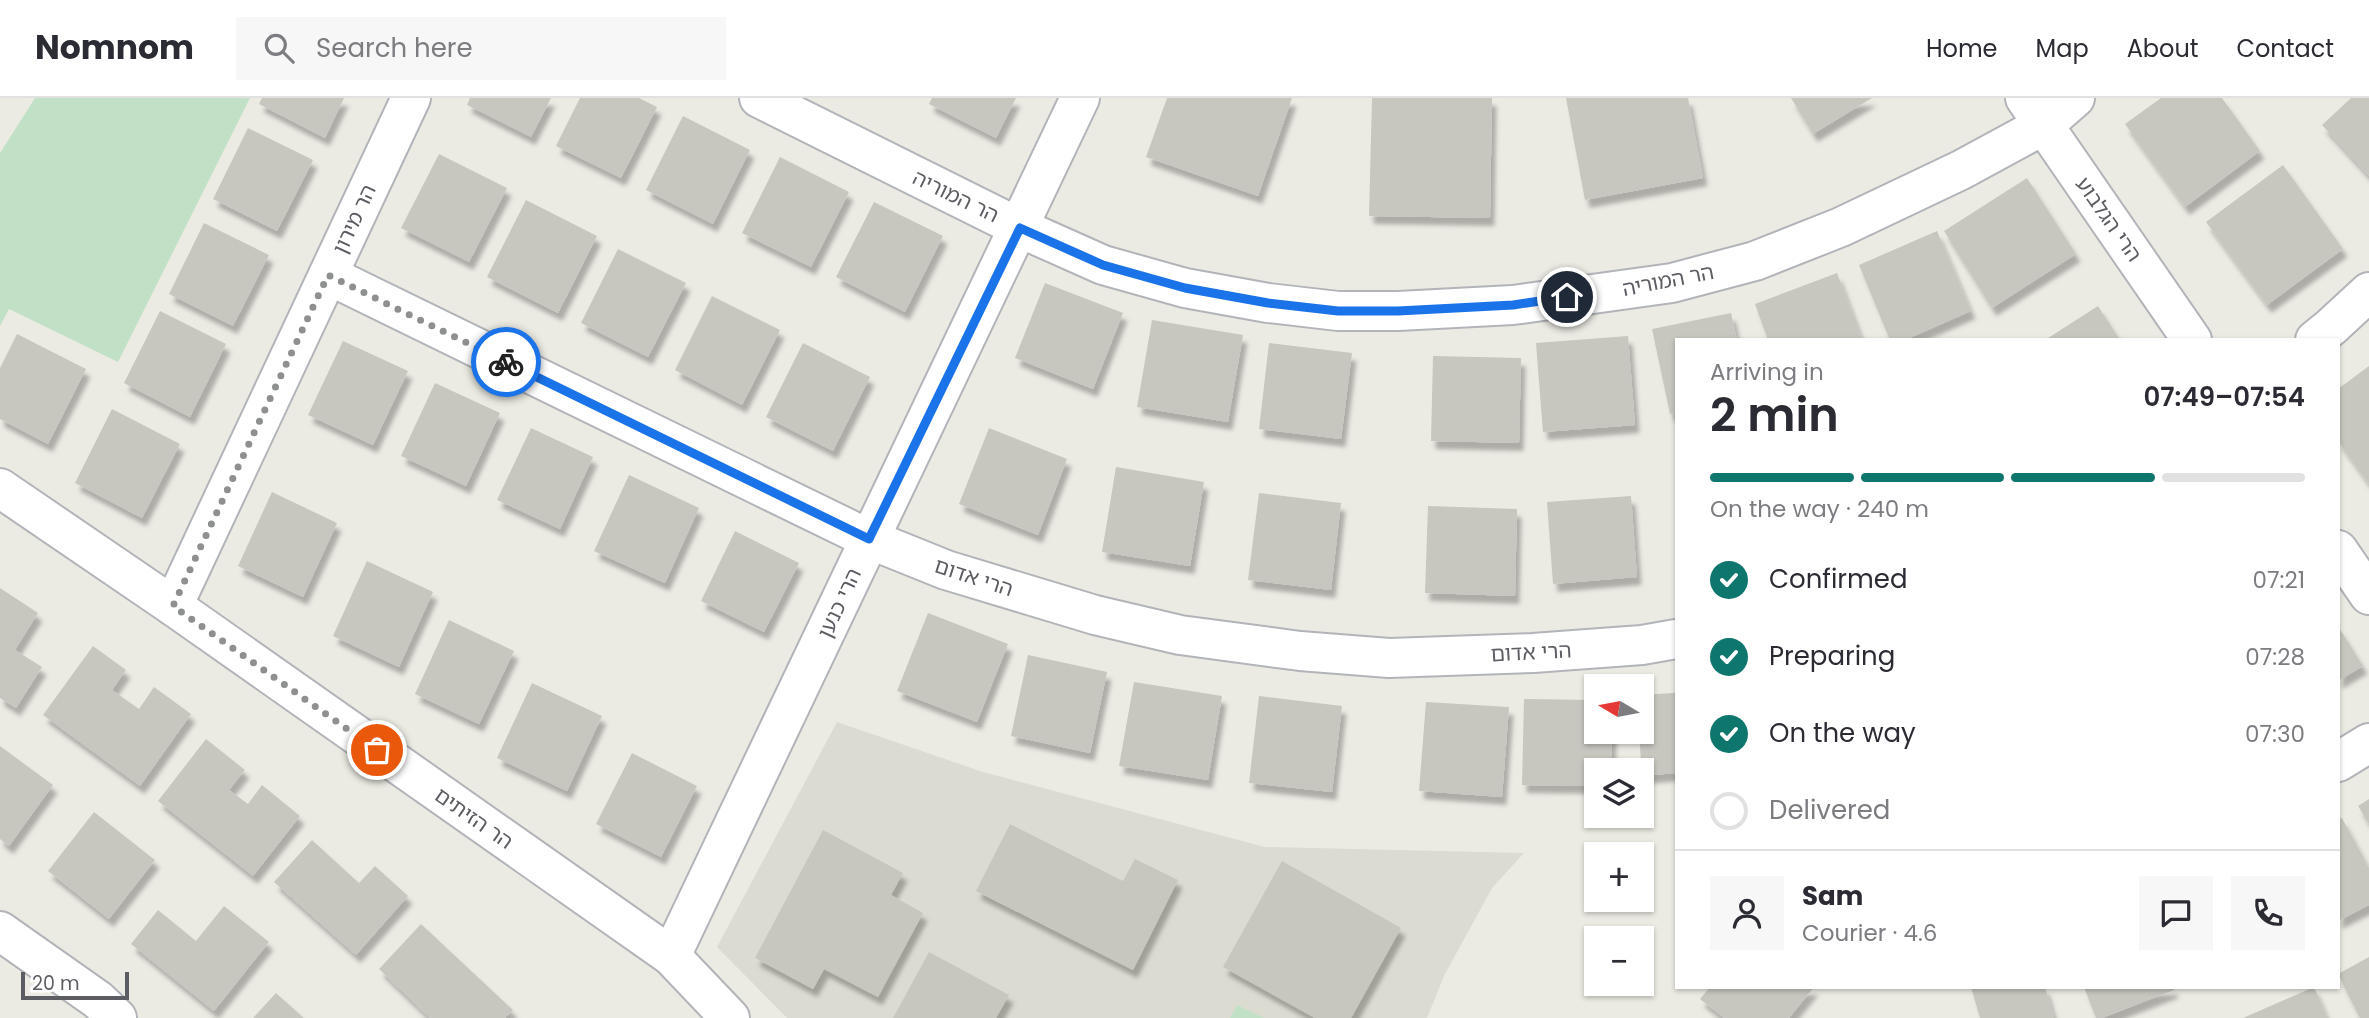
<!DOCTYPE html>
<html lang="en">
<head>
<meta charset="utf-8">
<style>
	:root { --surface:#fff; --page:#f7f7f7; --text:#2b2b33; --muted:#7c7c81; --line:#e1e1e2; --accent:#0f766e }
	body { margin:0; font-family:Poppins,"Noto Sans Hebrew",sans-serif; background:var(--page); color:var(--text); height:100vh; display:flex; flex-direction:column; font-size:26px; white-space:nowrap }
	* { box-sizing:border-box; margin:0 }
	p { font-size:23px; color:var(--muted) }
	.icon { flex:none; width:38px; height:38px; fill:none; stroke:currentColor; stroke-width:2; stroke-linecap:round; stroke-linejoin:round }
	.map { position:relative; flex:1; overflow:hidden }
	.details { position:absolute; left:1675px; top:240px; width:665px; height:651px; display:flex; flex-direction:column; background:var(--surface); border-radius:0px; box-shadow:0 2px 5px #0004 }
	.details>* { flex:none }
	.needle { width:46px; rotate:280deg }
	.fabs { position:absolute; left:1584px; top:576px; display:grid; gap:14px }
	.fabs a { display:grid; place-items:center; width:70px; height:70px; border-radius:0px; background:var(--surface); box-shadow:0 2px 5px #0004; font-size:35px }
	.scale { position:absolute; left:21px; bottom:18px; width:108px; box-sizing:border-box; padding-left:7px; border:4px solid #5b5d62; border-top:0; font-size:19px; line-height:24px; white-space:nowrap; color:#5b5d62; -webkit-text-stroke:5px #fff; paint-order:stroke }
	.pin { position:absolute; display:grid; place-items:center; width:60px; height:60px; color:#fff; margin:-30px; border:4px solid #fff; border-radius:50%; box-shadow:0 2px 7px #0007 }
	.courier { position:absolute; display:grid; place-items:center; width:70px; height:70px; margin:-35px; border:5px solid #1a73e8; border-radius:50%; background:#fff; color:#222; box-shadow:0 2px 9px #0007 }
	.headline em { font-style:normal; font-weight:600 }
	.headline div { display:flex; flex-direction:column-reverse }
	.headline { display:flex; align-items:center; justify-content:space-between; height:119px; padding:0 35px }
	h1 { font-size:46px; font-weight:600; line-height:52px }
	.bar { display:grid; grid-template-columns:repeat(4,1fr); gap:10px 7px; align-content:center; height:84px; padding:0 35px }
	.bar i { height:9px; border-radius:5px; background:var(--line) }
	.bar .selected { background:var(--accent) }
	.bar p { grid-column:span 4 }
	.line { display:flex; align-items:center; gap:18px; padding:0 35px; border-top:2px solid var(--line) }
	.line div { flex:1 }
	.round { display:grid; place-items:center; flex:none; width:74px; height:74px; border-radius:0px; background:var(--page) }
	ol { padding:0 35px; list-style:none }
	li { display:flex; align-items:center; gap:21px; height:77px }
	li p { margin-inline-start:auto }
	li .icon { padding:7px; border-radius:50%; background:var(--accent); color:#fff; stroke-width:4 }
	li:last-child { color:var(--muted) }
	li i { width:38px; height:38px; border:4px solid var(--line); border-radius:50% }
	header { display:flex; align-items:center; gap:42px; box-sizing:border-box; height:98px; padding:0 35px; background:var(--surface); border-bottom:2px solid var(--line) }
	header strong { font-size:33px }
	nav { display:flex; gap:38px; margin-inline-start:auto; font-size:24px }
	.search { width:490px; height:63px; background:var(--page); display:flex; align-items:center; gap:18px; box-sizing:border-box; padding:0 24px; border-radius:0px; color:var(--muted); font-size:26px }
	.map>svg:first-child { display:block }
	.education { fill:#dcdbd1 }
	.green { fill:#c1e1c6 }
	.building { fill:#c7c6bf; filter:url(#shadow) }
	.lines { fill:none; stroke-linecap:round; stroke-linejoin:round }
	.minor-casing { stroke:#b3b4b9; stroke-width:42 }
	.minor { stroke:#fff; stroke-width:38 }
	.done { stroke:#8e8f8f; stroke-width:7; stroke-dasharray:0 12.6 }
	.route { stroke:#1a73e8; stroke-width:9 }
	.labels { text-anchor:middle; dominant-baseline:central; stroke-width:7; stroke-linejoin:round; paint-order:stroke }
	.street-label { font-size:21px; fill:#5b5d62; stroke:#fff }
</style>
</head>
<body>
<header>
<strong>Nomnom</strong>
<div class="search"><svg class="icon" aria-label="search" viewBox="0 0 24 24"><circle cx="10" cy="10" r="6"/><path d="M15 15l6 6"/></svg>Search here</div>
<nav><a>Home</a><a>Map</a><a>About</a><a>Contact</a></nav>
</header>
<div class="map">
<svg width="2369" height="920" viewBox="0 0 2369 920">
	<defs>
		<filter id="shadow"><feDropShadow dx="4.5" dy="8" stdDeviation="2" flood-color="#0004"/></filter>
	</defs>
	<rect width="100%" height="100%" fill="#ecebe3"/>
	<path class="education" d="M837,624L983,674L1265,749L1524,755L1492,790L1444,878L1427,920H787L717,849Z"/>
	<g class="green">
		<path d="M35,0H250L118,264L9,211L0,228V55Z"/>
		<path d="M1237,907L1264,920H1230Z"/>
	</g>
	<g class="building">
		<path d="M262,0H344L325,40L259,6Z"/>
		<path d="M470,0H551L531,39L467,7Z"/>
		<path d="M580,0H639L657,9L621,80L556,48Z"/>
		<path d="M932,0H1016L996,40L929,6Z"/>
		<path d="M1167,0H1292L1258,98L1146,59Z"/>
		<path d="M1372,0H1492L1490,120L1369,118Z"/>
		<path d="M1566,0H1688L1703,80L1585,102Z"/>
		<path d="M1791,0H1872L1813,36Z"/>
		<path d="M2161,0H2222L2260,53L2185,109L2125,26Z"/>
		<path d="M2351,0H2369V78L2322,27Z"/>
		<path d="M683,18L750,52L713,126L646,92Z"/>
		<path d="M248,30L313,62L277,133L213,101Z"/>
		<path d="M439,56L507,90L469,164L401,130Z"/>
		<path d="M780,59L849,94L811,169L742,135Z"/>
		<path d="M2283,67L2343,151L2267,207L2206,124Z"/>
		<path d="M2027,80L2076,156L1992,210L1944,133Z"/>
		<path d="M526,102L597,138L558,215L487,179Z"/>
		<path d="M874,104L943,138L905,214L836,179Z"/>
		<path d="M204,125L269,157L233,228L169,196Z"/>
		<path d="M1937,133L1971,213L1905,242H1890L1859,167Z"/>
		<path d="M618,151L686,185L648,259L581,225Z"/>
		<path d="M1837,175L1862,242H1768L1755,206Z"/>
		<path d="M1045,185L1123,215L1093,291L1015,260Z"/>
		<path d="M712,198L780,232L742,307L675,272Z"/>
		<path d="M2098,208L2120,242H2045Z"/>
		<path d="M160,213L226,246L190,319L124,285Z"/>
		<path d="M1731,215L1737,242H1676V315L1670,316L1652,231Z"/>
		<path d="M1152,222L1243,237L1228,324L1137,309Z"/>
		<path d="M17,236L86,271L48,346L0,321V270Z"/>
		<path d="M1628,238L1635,327L1543,334L1536,245Z"/>
		<path d="M343,243L408,273L373,347L308,317Z"/>
		<path d="M803,245L870,279L833,353L766,319Z"/>
		<path d="M1269,245L1352,255L1341,341L1259,331Z"/>
		<path d="M1433,258L1521,260L1519,345L1431,343Z"/>
		<path d="M2369,268V386L2338,343V291Z"/>
		<path d="M435,285L500,315L466,388L401,358Z"/>
		<path d="M112,311L180,346L142,420L75,385Z"/>
		<path d="M531,330L593,359L560,431L497,402Z"/>
		<path d="M989,330L1067,361L1038,437L959,406Z"/>
		<path d="M1116,369L1204,384L1190,468L1102,454Z"/>
		<path d="M629,377L699,410L665,485L594,453Z"/>
		<path d="M272,394L337,425L303,499L238,468Z"/>
		<path d="M1259,395L1341,405L1331,492L1248,482Z"/>
		<path d="M1631,398L1637,479L1553,486L1547,404Z"/>
		<path d="M1428,408L1517,411L1515,498L1425,495Z"/>
		<path d="M735,433L799,465L764,534L701,503Z"/>
		<path d="M367,463L433,494L399,569L333,538Z"/>
		<path d="M0,490L38,515L15,552L42,569L16,610L0,600Z"/>
		<path d="M928,515L1008,546L977,624L897,593Z"/>
		<path d="M449,522L514,553L479,626L415,596Z"/>
		<path d="M2338,528L2363,568L2338,583Z"/>
		<path d="M93,548L126,572L112,592L139,611L154,589L191,616L140,688L43,617Z"/>
		<path d="M1028,557L1107,574L1090,655L1011,638Z"/>
		<path d="M1134,584L1222,598L1208,682L1119,668Z"/>
		<path d="M532,585L602,618L567,693L497,660Z"/>
		<path d="M1673,595H1676V675L1642,678L1639,634H1642V597Z"/>
		<path d="M1259,598L1342,608L1332,694L1249,685Z"/>
		<path d="M1524,601L1596,602V634H1612L1611,672H1596V688L1522,687Z"/>
		<path d="M1426,604L1509,609L1502,699L1419,693Z"/>
		<path d="M206,641L245,672L229,692L248,706L262,687L300,718L253,778L158,703Z"/>
		<path d="M0,648L53,687L9,748L0,741Z"/>
		<path d="M632,655L697,688L661,759L596,726Z"/>
		<path d="M2369,701V726L2358,708Z"/>
		<path d="M94,714L155,762L109,821L48,773Z"/>
		<path d="M2342,720L2369,770V807L2338,823V722Z"/>
		<path d="M1010,726L1123,783L1135,761L1178,782L1133,872L976,793Z"/>
		<path d="M823,732L903,775L891,797L923,815L878,899L824,871L813,891L755,860Z"/>
		<path d="M312,742L359,785L375,768L408,798L356,857L274,784Z"/>
		<path d="M1282,763L1401,830L1351,920H1315L1223,869Z"/>
		<path d="M224,808L269,844L214,913L131,846L158,812L196,843Z"/>
		<path d="M421,826L513,912L505,920H430L379,871Z"/>
		<path d="M929,854L1009,897L996,920H893Z"/>
		<path d="M2369,859V920H2360L2338,876Z"/>
		<path d="M1710,889H1814L1789,920H1724L1700,901Z"/>
		<path d="M1971,889H2045L2054,920H1980Z"/>
		<path d="M2084,889H2173L2174,892L2102,920H2096Z"/>
		<path d="M2314,889L2327,920H2243Z"/>
		<path d="M276,895L304,920H253Z"/>
	</g>
	<g class="lines">
		<g class="minor-casing">
			<g id="minor">
				<path d="M759,0L1020,130L1103,167L1185,190L1268,205L1338,213H1398L1513,207L1672,185L1755,163L1841,129L1961,72L2044,27L2075,0"/>
				<path d="M2025,0L2192,242"/>
				<path d="M328,177L869,441L946,472L1095,517L1180,537L1300,553L1389,560L1533,555L1642,547L1676,541"/>
				<path d="M2315,242L2331,229L2369,194"/>
				<path d="M0,390L173,508L671,858L730,920"/>
				<path d="M2338,452L2369,497"/>
				<path d="M173,508L411,0"/>
				<path d="M2338,664L2369,645"/>
				<path d="M0,833L98,902L117,920"/>
				<path d="M671,858L1080,0"/>
			</g>
		</g>
		<use href="#minor" class="minor"/>
	</g>
	<g class="lines">
		<path class="done" d="M377,652L173,508L328,177L506,264"/>
		<path class="route" d="M506,264L869,441L1020,130L1103,167L1185,190L1268,205L1338,213H1398L1513,207L1567,199"/>
	</g>
	<g class="labels">
		<g class="street-label">
			<text transform="translate(956 98) rotate(26)">הר המוריה</text>
			<text transform="translate(354 121) rotate(-65)">הר מירון</text>
			<text transform="translate(2109 121) rotate(55)">הרי הגלבוע</text>
			<text transform="translate(1668 182) rotate(-11)">הר המוריה</text>
			<text transform="translate(974 479) rotate(18)">הרי אדום</text>
			<text transform="translate(839 505) rotate(-65)">הרי כנען</text>
			<text transform="translate(1531 554) rotate(-3)">הרי אדום</text>
			<text transform="translate(474 720) rotate(35)">הר הזיתים</text>
		</g>
	</g>
</svg>
<div class="fabs">
<a><svg class="needle" viewBox="-14 -14 28 28"><path d="M0-13l5 13h-10z" fill="#e53935"/><path d="M0 13l5-13h-10z" fill="#7c7c81"/></svg></a>
<a><svg class="icon" aria-label="layers" viewBox="0 0 24 24"><path d="M12 4l9 5-9 5-9-5zM3 14l9 5 9-5"/></svg></a>
<a>+</a>
<a>−</a>
</div>
<div class="scale">20 m</div>
<div class="pin" style="left:377px;top:652px;background:#ea580c"><svg class="icon" aria-label="bag" viewBox="0 0 24 24"><path d="M5 8h14l-1 12H6zM9 8a3 3 0 0 1 6 0"/></svg></div>
<div class="pin" style="left:1567px;top:199px;background:#1f2937"><svg class="icon" aria-label="home" viewBox="0 0 24 24"><path d="M3 11l9-7 9 7M6 9v11h12V9"/></svg></div>
<div class="courier" style="left:506px;top:264px"><svg class="icon" aria-label="bike" viewBox="0 0 24 24"><circle cx="6" cy="16" r="4"/><circle cx="18" cy="16" r="4"/><path d="M6 16l4-8h5l3 8M10 8l3 8H6M13 5h3"/></svg></div>
<section class="details">
<div class="headline"><div><h1>2 min</h1><p>Arriving in</p></div><em>07:49–07:54</em></div>
<div class="bar"><i class="selected"></i><i class="selected"></i><i class="selected"></i><i></i><p>On the way · 240 m</p></div>
<ol>
<li><svg class="icon" aria-label="check" viewBox="0 0 24 24"><path d="M5 12l5 5 9-10"/></svg>Confirmed<p>07:21</p></li>
<li><svg class="icon" aria-label="check" viewBox="0 0 24 24"><path d="M5 12l5 5 9-10"/></svg>Preparing<p>07:28</p></li>
<li><svg class="icon" aria-label="check" viewBox="0 0 24 24"><path d="M5 12l5 5 9-10"/></svg>On the way<p>07:30</p></li>
<li><i></i>Delivered</li>
</ol>
<div class="line" style="height:126px"><a class="round"><svg class="icon" aria-label="person" viewBox="0 0 24 24"><circle cx="12" cy="8" r="4"/><path d="M4 21q1-7 8-7t8 7"/></svg></a><div><b>Sam</b><p>Courier · 4.6</p></div><a class="round"><svg class="icon" aria-label="chat" viewBox="0 0 24 24"><path d="M4 5h16v11H9l-5 4z"/></svg></a><a class="round"><svg class="icon" aria-label="phone" viewBox="0 0 24 24"><path d="M5 4h4l2 5-3 2q2 4 5 5l2-3 5 2v4C11 20 4 13 5 4z"/></svg></a></div>
</section>
</div>
</body>
</html>
